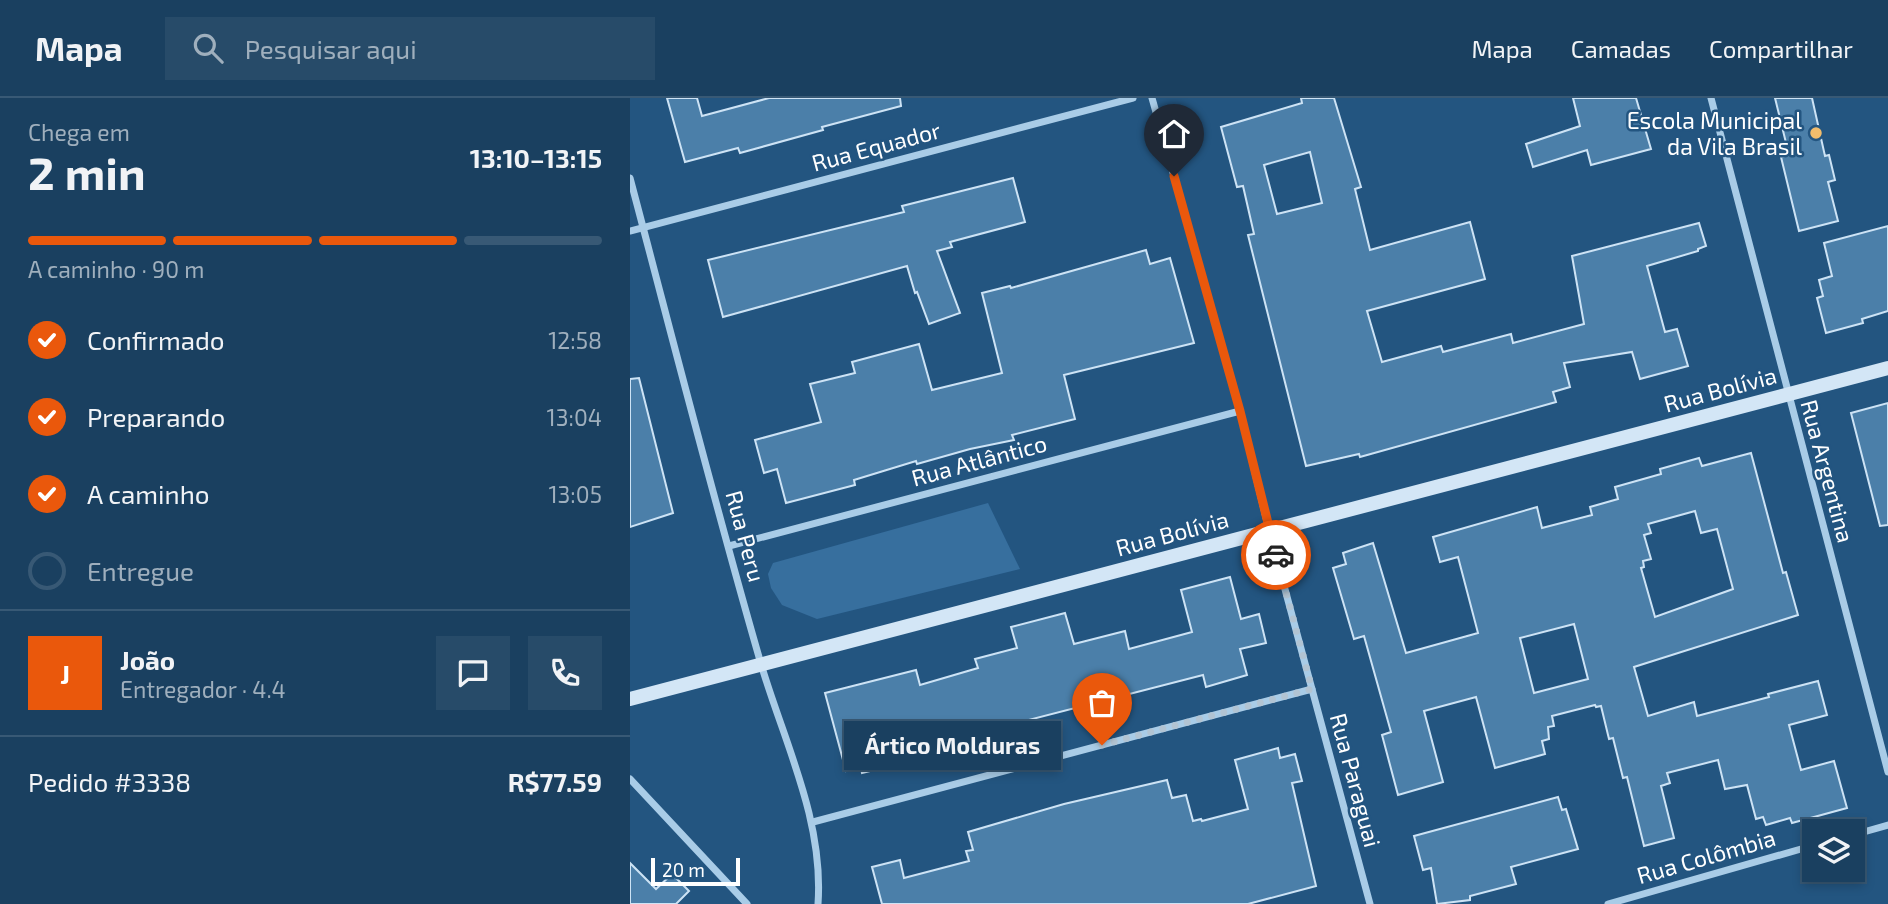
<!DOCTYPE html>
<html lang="pt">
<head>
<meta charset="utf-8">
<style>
	:root { --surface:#1a4060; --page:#274b69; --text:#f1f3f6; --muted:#9fafbd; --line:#385975; --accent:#ea580c }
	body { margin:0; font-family:"Exo 2",sans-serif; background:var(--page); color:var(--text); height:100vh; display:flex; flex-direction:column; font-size:26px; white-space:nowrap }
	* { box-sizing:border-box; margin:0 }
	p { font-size:23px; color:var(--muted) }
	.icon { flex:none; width:38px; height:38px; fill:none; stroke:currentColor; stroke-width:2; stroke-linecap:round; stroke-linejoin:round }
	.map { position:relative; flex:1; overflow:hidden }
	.side { display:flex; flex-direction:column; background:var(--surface); width:630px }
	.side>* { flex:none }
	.fabs { position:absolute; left:1172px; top:721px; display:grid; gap:14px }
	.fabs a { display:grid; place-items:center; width:63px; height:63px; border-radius:0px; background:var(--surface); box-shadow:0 4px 10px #0003,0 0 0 2px var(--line); font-size:35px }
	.scale { position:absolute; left:21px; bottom:18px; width:89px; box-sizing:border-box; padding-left:7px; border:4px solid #fff; border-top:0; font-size:19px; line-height:24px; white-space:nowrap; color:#fff; -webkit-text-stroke:5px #235580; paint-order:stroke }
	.pin { position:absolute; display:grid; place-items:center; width:60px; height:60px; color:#fff; margin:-72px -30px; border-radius:50% 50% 50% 0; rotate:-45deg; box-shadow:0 0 7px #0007 }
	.pin .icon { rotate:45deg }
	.courier { position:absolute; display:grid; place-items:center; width:70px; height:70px; margin:-35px; border:5px solid #ea580c; border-radius:50%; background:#fff; color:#222; box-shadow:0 2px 9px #0007 }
	.bubble { position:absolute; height:49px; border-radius:0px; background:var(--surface); box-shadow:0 4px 10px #0003,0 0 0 2px var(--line); font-size:23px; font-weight:700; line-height:49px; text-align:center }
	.overview em { font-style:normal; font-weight:700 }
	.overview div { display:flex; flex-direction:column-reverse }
	.overview { display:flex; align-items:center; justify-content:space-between; height:119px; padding:0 28px }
	h1 { font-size:46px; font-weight:700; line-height:52px }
	.bar { display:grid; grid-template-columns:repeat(4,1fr); gap:10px 7px; align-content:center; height:84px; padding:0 28px }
	.bar i { height:9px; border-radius:5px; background:var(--line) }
	.bar .on { background:var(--accent) }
	.bar p { grid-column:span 4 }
	.line { display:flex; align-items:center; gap:18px; padding:0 28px; border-top:2px solid var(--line) }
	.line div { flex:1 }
	.round { display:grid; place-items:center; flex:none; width:74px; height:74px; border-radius:0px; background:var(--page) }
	ol { padding:0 28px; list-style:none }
	li { display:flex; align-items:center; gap:21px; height:77px }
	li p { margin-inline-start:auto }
	li .icon { padding:7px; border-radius:50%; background:var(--accent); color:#fff; stroke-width:4 }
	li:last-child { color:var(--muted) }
	li i { width:38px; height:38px; border:4px solid var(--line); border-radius:50% }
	header { display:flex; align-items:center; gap:42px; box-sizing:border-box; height:98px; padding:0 35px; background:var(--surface); border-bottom:2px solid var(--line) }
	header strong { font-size:33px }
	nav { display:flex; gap:38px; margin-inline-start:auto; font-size:24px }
	.search { width:490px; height:63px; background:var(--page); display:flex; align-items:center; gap:18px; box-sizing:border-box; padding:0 24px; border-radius:0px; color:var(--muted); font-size:26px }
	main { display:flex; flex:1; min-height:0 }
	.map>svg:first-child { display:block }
	.green { fill:#376f9e }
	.building { fill:#4b7fa9; stroke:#cde3f5; stroke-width:2; fill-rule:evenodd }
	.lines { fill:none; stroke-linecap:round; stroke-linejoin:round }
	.street { stroke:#a9cce7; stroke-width:7 }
	.secondary { stroke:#d3e6f6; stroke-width:14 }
	.done { stroke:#b2c4d3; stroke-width:7; stroke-dasharray:0 12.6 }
	.route { stroke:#ea580c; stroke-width:9 }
	.poi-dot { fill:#f2bd6c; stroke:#235580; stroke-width:2.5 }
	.labels { text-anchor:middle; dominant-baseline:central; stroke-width:5; stroke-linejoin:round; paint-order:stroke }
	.poi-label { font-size:23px; fill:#fff; stroke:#235580; text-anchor:end }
	.street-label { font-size:23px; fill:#fff; stroke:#235580 }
</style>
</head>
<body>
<header>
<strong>Mapa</strong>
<div class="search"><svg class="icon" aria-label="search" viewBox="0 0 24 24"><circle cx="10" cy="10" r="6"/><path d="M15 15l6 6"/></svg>Pesquisar aqui</div>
<nav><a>Mapa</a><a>Camadas</a><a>Compartilhar</a></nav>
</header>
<main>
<section class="side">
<div class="overview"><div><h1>2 min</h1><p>Chega em</p></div><em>13:10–13:15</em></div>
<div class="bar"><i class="on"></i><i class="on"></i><i class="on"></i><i></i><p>A caminho · 90 m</p></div>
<ol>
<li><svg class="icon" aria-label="check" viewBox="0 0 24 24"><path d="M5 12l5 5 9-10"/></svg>Confirmado<p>12:58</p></li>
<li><svg class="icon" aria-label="check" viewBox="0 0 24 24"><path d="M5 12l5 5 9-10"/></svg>Preparando<p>13:04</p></li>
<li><svg class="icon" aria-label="check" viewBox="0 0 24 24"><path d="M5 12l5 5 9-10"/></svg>A caminho<p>13:05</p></li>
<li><i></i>Entregue</li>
</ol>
<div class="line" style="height:126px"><b class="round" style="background:var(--accent);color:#fff">J</b><div><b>João</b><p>Entregador · 4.4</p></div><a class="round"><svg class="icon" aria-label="chat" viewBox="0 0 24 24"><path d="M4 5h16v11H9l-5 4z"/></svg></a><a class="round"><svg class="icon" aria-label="phone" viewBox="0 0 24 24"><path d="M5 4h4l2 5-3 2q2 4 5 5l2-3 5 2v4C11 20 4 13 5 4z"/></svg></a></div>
<div class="line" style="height:91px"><div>Pedido #3338</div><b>R$77.59</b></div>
</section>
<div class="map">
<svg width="1258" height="806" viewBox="0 0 1258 806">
	<rect width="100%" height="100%" fill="#235580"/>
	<path class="green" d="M358,405L390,471L187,521L152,507L141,490L138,476L143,465Z"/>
	<g class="building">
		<path d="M37,0H67L72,18L139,0H270L271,8L192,29L193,32L110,55L108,50L55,64Z"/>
		<path d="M671,0H704L731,89L725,91L740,152L840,124L855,181L737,213L752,264L811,248L813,254L881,236L883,245L954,226L942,158L1069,125L1076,148L1068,151V153L1017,168L1035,234L1047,231L1058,268L1010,281L1002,254L934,265L940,289L923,294L926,304L730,359L729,356L676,368L618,137L624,136L613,88L607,89L591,29L672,5ZM680,54L692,105L647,116L634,67Z"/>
		<path d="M943,0H1006L1021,51L961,67L957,52L903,69L896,46L950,28Z"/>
		<path d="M1145,0H1182L1195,58L1199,57L1205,82L1198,84L1208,123L1169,133L1151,59L1159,57Z"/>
		<path d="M383,80L395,124L320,144L322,149L307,153L330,215L299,226L287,194L285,195L277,168L93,219L78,162L274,114L272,108Z"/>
		<path d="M1258,128V213L1232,221L1233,225L1196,235L1187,200L1193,198L1189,182L1202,178L1194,145Z"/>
		<path d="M516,152L520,166L540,160L564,245L434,277L445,321L382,337L384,342L340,351L287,366L286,363L224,382L225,387L156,405L147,371L134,375L125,342L191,324L180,286L225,275L222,264L289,246L302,292L372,275L352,195L380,188L381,190Z"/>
		<path d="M9,280L43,415L0,429V281Z"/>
		<path d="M1258,305V427L1250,428L1221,315Z"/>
		<path d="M1121,355L1153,475L1156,474L1168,517L1004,569L1018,618L1064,604L1067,618L1139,599L1138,596L1188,583L1197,617L1159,627L1171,672L1204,663L1217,710L1162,725L1160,720L1136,727L1133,719L1126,721L1117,687L1095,691L1088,662L1037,675L1040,685L1031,688L1044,740L1014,748L997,679L993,680L983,640L979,641L971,608L966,609L965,607L922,618L924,628L918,629L919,641L912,643L915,656L865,670L846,599L794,613L813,684L768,697L752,637L761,634L734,538L724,541L703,470L716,466L713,455L743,445L776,555L848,535L828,459L810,464L803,439L907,409L912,430L962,417L960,409L988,401L985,389L1031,376L1030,371L1069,360L1072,368ZM1065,413L1071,435L1087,431L1103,491L1025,519L1011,470L1014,469L1013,463L1021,461L1014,437L1021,435L1018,426ZM944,526L958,581L904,595L890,540Z"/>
		<path d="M600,479L611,521L629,516L636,545L610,551L617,577L576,589L573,577L286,651L289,661L232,675L231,670L216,673L195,595L286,572L290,587L348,570L345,561L387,550L381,529L435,515L444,546L495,533L499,551L562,534L551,492Z"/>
		<path d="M648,650L650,660L665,656L672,683L662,685L686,788L618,806H252L242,769L270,762L274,780L339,763L336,753L343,752L338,734L434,706L537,682L542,700L556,697L563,723L571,721L572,723L618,711L605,662Z"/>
		<path d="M928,699L932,712L936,711L948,751L881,769L886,786L840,798V802L807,806L801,770L793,772L784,738Z"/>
		<path d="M0,765L26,791L42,776L59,793L46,806H0Z"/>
	</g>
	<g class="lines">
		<g class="street">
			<path d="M522,0L610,313L639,432L740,806"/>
			<path d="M1081,0L1258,674"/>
			<path d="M0,80C43,242 84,404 131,566C154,644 194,722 188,806"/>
			<path d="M0,133L503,0"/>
			<path d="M99,448L610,313"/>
			<path d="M0,681L117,806"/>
			<path d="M183,724L682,591"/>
			<path d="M1223,737L1258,727"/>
			<path d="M978,806L1185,747"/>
		</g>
		<path class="secondary" d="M0,601L1258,270"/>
	</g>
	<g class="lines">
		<path class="done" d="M472,647L682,591L646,457"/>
		<path class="route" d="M544,78L610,313L646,457"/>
	</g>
	<circle class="poi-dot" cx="1186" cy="35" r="7"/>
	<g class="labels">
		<g class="poi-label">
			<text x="1172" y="22">Escola Municipal<tspan x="1172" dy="26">da Vila Brasil</tspan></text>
		</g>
		<g class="street-label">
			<text transform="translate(246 48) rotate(-15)">Rua Equador</text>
			<text transform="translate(1090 291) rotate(-15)">Rua Bolívia</text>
			<text transform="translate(349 362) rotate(-15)">Rua Atlântico</text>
			<text transform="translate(1198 373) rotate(75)">Rua Argentina</text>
			<text transform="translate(542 435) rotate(-15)">Rua Bolívia</text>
			<text transform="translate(116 438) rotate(75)">Rua Peru</text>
			<text transform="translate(726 682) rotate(75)">Rua Paraguai</text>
			<text transform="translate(1076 758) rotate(-16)">Rua Colômbia</text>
		</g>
	</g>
</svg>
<div class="fabs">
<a><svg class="icon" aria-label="layers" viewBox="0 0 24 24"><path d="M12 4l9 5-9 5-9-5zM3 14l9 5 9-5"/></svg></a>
</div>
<div class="scale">20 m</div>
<div class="pin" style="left:472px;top:647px;background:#ea580c"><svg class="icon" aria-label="bag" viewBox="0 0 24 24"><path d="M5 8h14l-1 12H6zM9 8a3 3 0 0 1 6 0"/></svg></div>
<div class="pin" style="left:544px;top:78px;background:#1f2937"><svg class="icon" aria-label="home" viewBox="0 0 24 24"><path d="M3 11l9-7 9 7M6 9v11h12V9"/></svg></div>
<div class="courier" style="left:646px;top:457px"><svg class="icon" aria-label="car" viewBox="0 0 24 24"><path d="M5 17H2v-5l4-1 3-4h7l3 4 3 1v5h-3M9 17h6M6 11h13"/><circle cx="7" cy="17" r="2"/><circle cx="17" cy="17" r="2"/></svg></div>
<div class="bubble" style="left:214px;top:623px;width:217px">Ártico Molduras</div>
</div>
</main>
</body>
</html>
